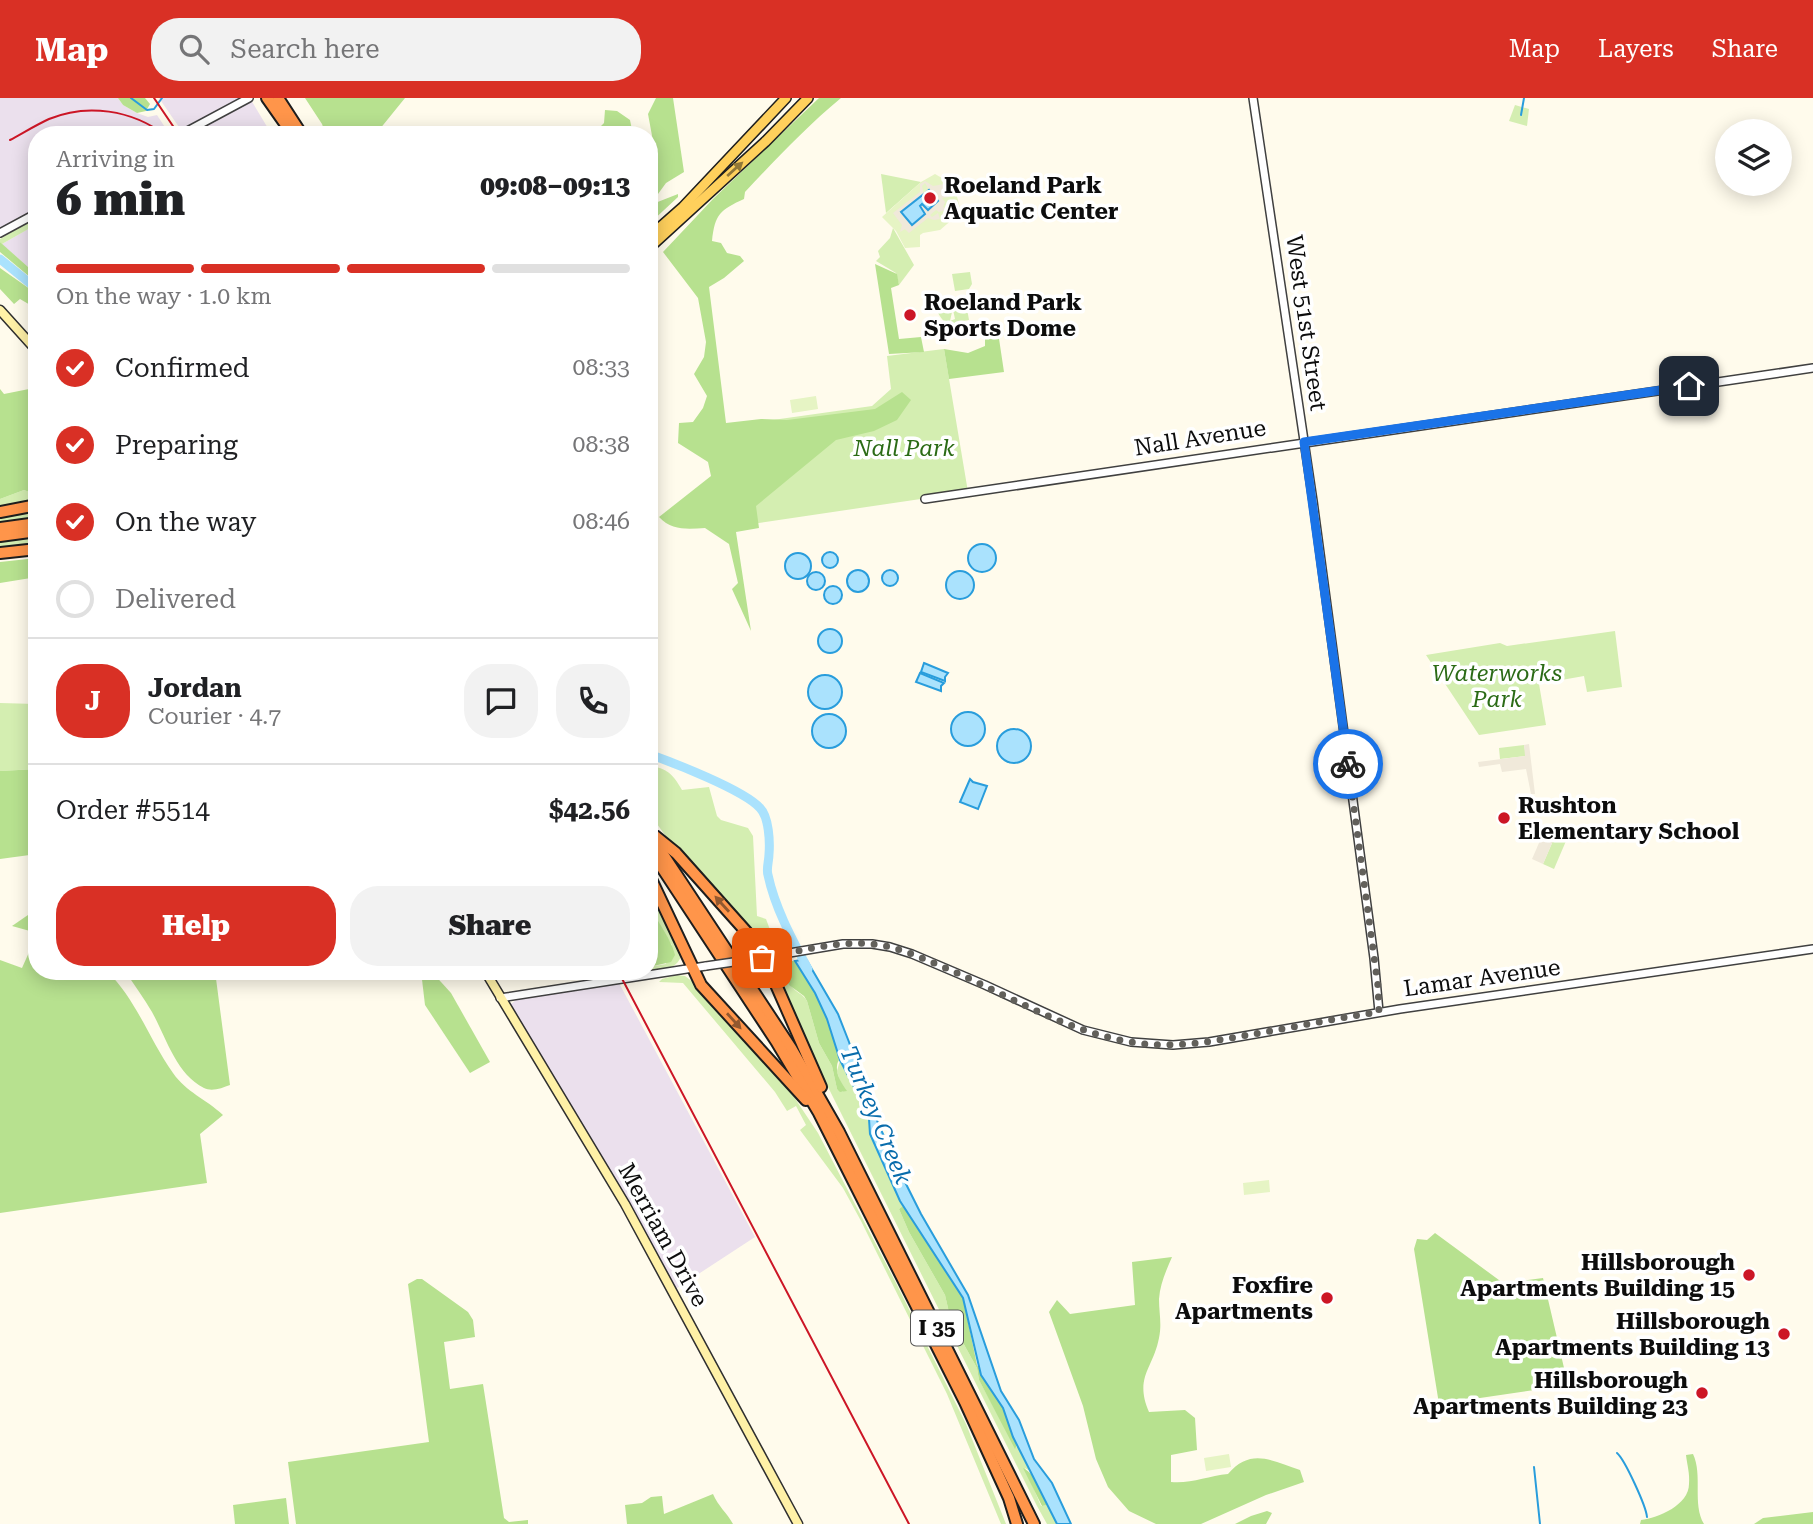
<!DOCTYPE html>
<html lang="en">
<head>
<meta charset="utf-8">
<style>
	:root { --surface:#fff; --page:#f2f2f2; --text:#202124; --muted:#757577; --line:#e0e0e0; --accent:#d93025 }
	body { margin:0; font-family:"Roboto Serif",serif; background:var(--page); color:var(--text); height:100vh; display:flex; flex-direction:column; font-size:26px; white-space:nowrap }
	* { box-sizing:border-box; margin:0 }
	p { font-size:23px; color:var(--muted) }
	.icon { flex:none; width:38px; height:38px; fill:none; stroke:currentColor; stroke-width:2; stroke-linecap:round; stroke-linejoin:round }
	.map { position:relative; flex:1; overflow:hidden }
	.sheet { position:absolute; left:28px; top:28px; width:630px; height:854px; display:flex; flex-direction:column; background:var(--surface); border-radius:28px; box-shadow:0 4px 18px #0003 }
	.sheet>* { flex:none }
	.buttons { position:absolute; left:1715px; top:21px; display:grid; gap:14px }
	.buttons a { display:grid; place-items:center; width:77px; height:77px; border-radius:50%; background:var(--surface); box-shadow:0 4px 18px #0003; font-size:35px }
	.pin { position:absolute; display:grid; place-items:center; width:60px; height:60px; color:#fff; margin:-30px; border-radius:14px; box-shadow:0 4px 10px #0006 }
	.courier { position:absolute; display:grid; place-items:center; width:70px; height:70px; margin:-35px; border:5px solid #1a73e8; border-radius:50%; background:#fff; color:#222; box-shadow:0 2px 9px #0007 }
	.summary em { font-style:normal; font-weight:800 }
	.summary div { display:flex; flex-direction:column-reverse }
	.summary { display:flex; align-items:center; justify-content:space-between; height:119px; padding:0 28px }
	h1 { font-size:46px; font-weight:800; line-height:52px }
	.bar { display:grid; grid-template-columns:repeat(4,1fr); gap:10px 7px; align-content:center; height:84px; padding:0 28px }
	.bar i { height:9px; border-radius:5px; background:var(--line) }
	.bar .on { background:var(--accent) }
	.bar p { grid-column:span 4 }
	.line { display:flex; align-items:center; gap:18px; padding:0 28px; border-top:2px solid var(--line) }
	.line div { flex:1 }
	.round { display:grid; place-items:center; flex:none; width:74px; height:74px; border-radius:28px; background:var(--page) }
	ol { padding:0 28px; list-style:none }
	li { display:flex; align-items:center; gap:21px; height:77px }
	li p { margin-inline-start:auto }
	li .icon { padding:7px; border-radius:50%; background:var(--accent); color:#fff; stroke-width:4 }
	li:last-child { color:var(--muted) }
	li i { width:38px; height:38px; border:4px solid var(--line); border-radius:50% }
	.action { display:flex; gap:14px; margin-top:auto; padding:14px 28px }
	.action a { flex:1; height:80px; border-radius:28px; background:var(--accent); color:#fff; font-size:28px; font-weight:800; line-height:80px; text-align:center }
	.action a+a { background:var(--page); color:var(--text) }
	header { display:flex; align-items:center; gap:42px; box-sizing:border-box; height:98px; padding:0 35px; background:var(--accent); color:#fff }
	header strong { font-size:33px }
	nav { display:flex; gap:38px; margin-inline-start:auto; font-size:24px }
	.search { width:490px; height:63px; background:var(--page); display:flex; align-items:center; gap:18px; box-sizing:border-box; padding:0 24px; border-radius:28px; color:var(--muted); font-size:26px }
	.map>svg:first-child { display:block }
	.industrial { fill:#ebe0ed }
	.green { fill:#d4eeb1 }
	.forest { fill:#b7e18f }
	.pitch { fill:#e6f4c4 }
	.plaza { fill:#f0e9da; fill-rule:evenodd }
	.water { fill:#aae2fd; stroke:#299ddc; stroke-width:2 }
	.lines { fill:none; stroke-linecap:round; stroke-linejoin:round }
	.stream { stroke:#299ddc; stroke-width:2 }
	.river { stroke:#aae2fd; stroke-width:9 }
	.tertiary-casing { stroke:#404040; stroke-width:10 }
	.secondary-casing { stroke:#2f2f2f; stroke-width:11 }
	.primary-casing { stroke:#1e1e1e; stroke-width:12 }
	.motorway-casing { stroke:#1e1e1e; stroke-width:14 }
	.tertiary { stroke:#fff; stroke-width:7 }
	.secondary { stroke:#fff1a7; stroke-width:8 }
	.primary { stroke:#ffd05c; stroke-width:9 }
	.motorway { stroke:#ff954a; stroke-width:10 }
	.rail { stroke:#cc1626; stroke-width:2 }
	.tertiary-bridge-casing { stroke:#404040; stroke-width:10; stroke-linecap:butt }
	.tertiary-bridge { stroke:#fff; stroke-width:7 }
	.oneway { fill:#927838 }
	.oneway2 { fill:#92582f }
	.done { stroke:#62605b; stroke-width:7; stroke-dasharray:0 12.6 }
	.route { stroke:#1a73e8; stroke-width:9 }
	.poi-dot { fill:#cc1626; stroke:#fff; stroke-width:2.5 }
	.labels { text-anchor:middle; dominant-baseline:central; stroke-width:7; stroke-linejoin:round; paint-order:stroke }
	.shield { fill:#fff; stroke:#565656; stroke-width:2 }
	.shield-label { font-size:21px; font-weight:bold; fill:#0d0d0d }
	.poi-label { font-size:23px; font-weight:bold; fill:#0d0d0d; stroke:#fff; text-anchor:end }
	.street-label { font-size:23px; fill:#0d0d0d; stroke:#fff }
	.park-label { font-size:23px; font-style:italic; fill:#2b6b16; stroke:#fff }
	.water-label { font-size:24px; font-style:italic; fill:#086cac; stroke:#fff }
</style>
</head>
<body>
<header>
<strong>Map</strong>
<div class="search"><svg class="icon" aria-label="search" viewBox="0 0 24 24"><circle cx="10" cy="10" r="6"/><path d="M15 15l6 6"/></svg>Search here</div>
<nav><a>Map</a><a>Layers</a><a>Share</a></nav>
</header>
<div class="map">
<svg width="1813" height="1426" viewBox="0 0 1813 1426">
	<rect width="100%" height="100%" fill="#fffbec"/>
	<g class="industrial">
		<path d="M0,0H118L123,7L137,15L148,19L157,17L170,37H37V111L0,131Z"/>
		<path d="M159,0H240L181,32Z"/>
		<path d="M251,2L272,37H187Z"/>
		<path d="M37,126V177L2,146Z"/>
		<path d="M619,885L755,1139L677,1190L673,1188L510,907L517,901L529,898Z"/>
	</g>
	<g class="green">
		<path d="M1515,7L1529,11L1527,28L1509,23Z"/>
		<path d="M881,76L921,84L886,115Z"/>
		<path d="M27,125L32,129L2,146L0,144V141Z"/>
		<path d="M893,130L914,167L899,187L896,175L876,163L880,159L878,153L890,140Z"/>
		<path d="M970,174L972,186L969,191L955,193L952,176Z"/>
		<path d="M966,205L969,222L955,224L956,227C947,229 942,222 938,215L943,212L952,214L950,223L955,221L952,207Z"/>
		<path d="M944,251L968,394L738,428L724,329L872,308L891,291L887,258Z"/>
		<path d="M24,392L37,397V403L0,411V401Z"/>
		<path d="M37,409V421L0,426V416Z"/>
		<path d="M37,438V449L0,453V443Z"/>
		<path d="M1615,533L1622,589L1587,594L1584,578L1539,586L1546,627L1479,637L1426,557L1500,545L1507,548Z"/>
		<path d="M0,605L36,606L37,608L36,671L0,673Z"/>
		<path d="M1524,647L1526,658L1500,661L1499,650Z"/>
		<path d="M649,668C667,670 673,676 682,692L709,689L717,718L721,722L748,730L753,738L757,818L766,821L772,837L768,839V845L777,851L766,848L665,737L649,715Z"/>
		<path d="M1555,738L1566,743L1554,771L1543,766Z"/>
		<path d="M649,786L682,855C678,872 664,871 649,873V869L666,866L672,847C657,825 649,813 649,786Z"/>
		<path d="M778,863H784C785,873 786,884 794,891C799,896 803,896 807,903L819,945L832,968L837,991L843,994L837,973L840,962L863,1006L869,1021L870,1036L903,1108L899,1111L909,1134L945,1197L951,1223L977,1270L979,1282L1016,1350L1017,1347L1030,1373L1025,1370L1041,1408L1047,1407L1057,1426H1047L1037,1408L824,981L773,868Z"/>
		<path d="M677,877L685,878L693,884L784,984L818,1035L895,1183L966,1326L1006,1426H1001L947,1296L861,1123L843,1090L800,1032L806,1027L796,1008L787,1013L775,994L683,885L659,884L662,881Z"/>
	</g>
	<g class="forest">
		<path d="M118,0H145L150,6L146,13L137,15L123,7Z"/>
		<path d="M305,0H405L375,37H326L322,26Z"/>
		<path d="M656,0H673L684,74L666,85L650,107L678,96V99L649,126V72L653,43L648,16Z"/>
		<path d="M819,0H841C806,29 776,61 745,94L744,101C720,112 715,116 712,143L721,145L727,155L740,158L744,163L724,180L709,189L726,325L761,321L787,322L875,311L902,294L911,302L897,322L874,333L836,342L756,408L759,430L736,434L751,533L732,491L738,485L729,446L705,430C688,431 672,433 659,419L711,378L708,364L678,345L679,325L693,324L703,310L707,298L694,276L704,259L706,244L698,200L663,154L713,101Z"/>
		<path d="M605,12L617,13L630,22L633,37H592L604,25Z"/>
		<path d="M0,144L37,177V185L0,154Z"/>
		<path d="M875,166L897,176L899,187L891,190L899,241L921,239L924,254L889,256Z"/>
		<path d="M0,170L37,196V211L20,201L14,206L0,191Z"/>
		<path d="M985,231L998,234L1004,274L949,281L944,251L968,255L985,248Z"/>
		<path d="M37,284V397L24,392L0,401V291L4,296L29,291Z"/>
		<path d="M37,460V479L0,485V464Z"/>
		<path d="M37,671V756L0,761V673Z"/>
		<path d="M649,806C656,822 672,842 675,857L671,864L649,869V858L658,848L649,828Z"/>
		<path d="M37,815V835L12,828L28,817Z"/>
		<path d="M34,843L37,844V873H107C137,903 149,941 173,975C186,994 206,1001 223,1017L200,1036L207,1085L0,1115V862L22,870Z"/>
		<path d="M784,863H795C815,892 832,924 838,958C840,966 838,960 837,968C836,977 842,986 847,993L840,994L837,991L832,968L819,945L807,903L804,898L789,887Z"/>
		<path d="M125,873H215L230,987C222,990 212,994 204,990C176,976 166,939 152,914C144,900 134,887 125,873Z"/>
		<path d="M421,873H431L451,895L490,964L470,975L425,907Z"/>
		<path d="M903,1108L963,1200L977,1267L1003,1310L1017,1347L1015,1351L979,1282L977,1270L951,1223L945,1197L909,1134L899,1111Z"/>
		<path d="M1435,1135L1503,1185L1543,1180L1568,1287L1439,1306L1414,1151L1417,1141L1427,1142Z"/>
		<path d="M1172,1159C1166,1173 1160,1186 1159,1201C1159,1215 1162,1226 1159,1240C1153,1271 1134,1279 1149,1314L1185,1312L1195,1320L1197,1352L1171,1357V1384C1190,1386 1208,1378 1228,1376C1251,1349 1272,1363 1300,1372L1304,1384L1266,1397L1201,1426H1156L1129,1413L1108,1389L1096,1361L1083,1308L1049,1214L1057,1202L1070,1216L1135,1207L1132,1164Z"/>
		<path d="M417,1181H422L468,1214L473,1222L475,1239L444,1244L450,1291L483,1286L504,1420L509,1424L528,1422V1426H296L288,1364L429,1344L408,1186Z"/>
		<path d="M1693,1356C1703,1377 1692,1406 1704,1426H1640L1641,1422C1658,1420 1689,1407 1689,1386C1690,1376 1687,1366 1686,1357Z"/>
		<path d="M1023,1370C1038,1378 1040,1394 1047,1407L1042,1408Z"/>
		<path d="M713,1396C718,1408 727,1415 733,1426H627L625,1407L642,1405L651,1399L662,1398L664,1416Z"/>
		<path d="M286,1400L289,1426H235L233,1407Z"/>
		<path d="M1267,1413L1272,1415L1266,1426H1235L1251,1418Z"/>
		<path d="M1813,1414V1426H1754L1763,1420Z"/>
	</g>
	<g class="pitch">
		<path d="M935,76L954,87L961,114L940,132L923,135L920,137V149L905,150L896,133L882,119L921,84Z"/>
		<path d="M816,298L818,311L792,315L790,302Z"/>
		<path d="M1269,1082L1270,1094L1244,1097L1243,1085Z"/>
		<path d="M1229,1356L1231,1369L1206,1373L1204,1360Z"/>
	</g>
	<g class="plaza">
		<path d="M925,83L933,88L944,86L951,97L949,99L942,100L945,104L943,109L948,111L939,114L936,112L930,117L932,119L938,115L940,121L934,122L928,120L909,135L905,131L900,134L902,127L893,115L920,94V86ZM925,85L929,92L922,106L901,114L924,96L922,88Z"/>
		<path d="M1529,646L1535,696H1531L1526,671L1502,674L1500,666L1479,669L1478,664L1525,658L1524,647Z"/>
		<path d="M1542,738L1553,743L1543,766L1532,761Z"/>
	</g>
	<g class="water">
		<path d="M929,92L938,103L928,112L922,106L920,108L925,116L912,127L901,114Z"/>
		<circle cx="982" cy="460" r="14"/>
		<circle cx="830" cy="462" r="8"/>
		<circle cx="798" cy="468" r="13"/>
		<circle cx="858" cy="483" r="11"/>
		<circle cx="890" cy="480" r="8"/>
		<circle cx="960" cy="487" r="14"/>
		<circle cx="816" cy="483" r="9"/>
		<circle cx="833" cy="497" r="9"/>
		<circle cx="830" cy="543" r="12"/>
		<path d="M924,565L948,575L945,579V583L921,574Z"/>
		<path d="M920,575L944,585L941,588V593L916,584Z"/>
		<circle cx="825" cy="594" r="17"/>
		<circle cx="968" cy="631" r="17"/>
		<circle cx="829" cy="633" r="17"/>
		<circle cx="1014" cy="648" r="17"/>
		<path d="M970,681L973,684L987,688L978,711L960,704Z"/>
		<path d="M806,861L838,916L849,944L867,1000L898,1070L921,1116L968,1197L1001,1293L1019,1322L1034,1361L1052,1385L1071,1426H1057L1013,1339L1003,1310L981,1277L963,1200L900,1103L870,1036L869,1021L863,1006L840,962L827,921L815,895L795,863Z"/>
	</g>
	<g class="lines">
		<g class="stream">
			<path d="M131,0L147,12L154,11L162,0"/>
			<path d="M1521,17L1524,0"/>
			<path d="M1617,1355C1625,1362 1646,1408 1647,1419"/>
			<path d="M1534,1369L1540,1426"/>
		</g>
		<g class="river">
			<path d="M0,161L37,191"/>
			<path d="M649,656C674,665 744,692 760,710C769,719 770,744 769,756C769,763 766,771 768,777C775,810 792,841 808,871"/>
		</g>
		<g class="tertiary-casing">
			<g id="tertiary">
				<path d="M1253,0L1313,403L1374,860L1379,914"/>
				<path d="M180,37L249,0"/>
				<path d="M0,135L37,115"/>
				<path d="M925,401L1813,270"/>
				<path d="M760,860L843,846H872L890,849L912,856L985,887L1083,932L1131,944L1173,947L1209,944L1400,911L1813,851"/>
				<path d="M500,900L706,868"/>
			</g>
		</g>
		<g class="secondary-casing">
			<g id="secondary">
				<path d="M0,212L37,253"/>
				<path d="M485,873L625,1106L798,1426"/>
			</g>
		</g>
		<g class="primary-casing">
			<g id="primary">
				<path d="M649,139L683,109L786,0"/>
				<path d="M649,150L765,44L808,0"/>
			</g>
		</g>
		<g class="motorway-casing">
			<g id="motorway">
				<path d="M267,0L293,37"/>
				<path d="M278,0L302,37"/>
				<path d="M0,414L37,407"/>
				<path d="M0,430L37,425"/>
				<path d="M0,438L37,433"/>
				<path d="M0,455L37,451"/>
				<path d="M649,735L791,950L839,1034L1034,1426"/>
				<path d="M655,738L676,755L759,848L821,989"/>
				<path d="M649,750L776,943L819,1015L965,1304L1009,1400L1017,1426"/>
				<path d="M649,777L701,887L806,1002"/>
			</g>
		</g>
		<use href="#tertiary" class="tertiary"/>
		<use href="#secondary" class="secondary"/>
		<use href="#primary" class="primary"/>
		<use href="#motorway" class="motorway"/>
		<g class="rail">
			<path d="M154,0L179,37"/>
			<path d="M10,42C23,35 36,27 49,21C87,5 132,12 165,37"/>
			<path d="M618,873L909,1426"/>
		</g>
		<g class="tertiary-bridge-casing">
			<path id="tertiary-bridge" d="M706,868L754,861"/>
		</g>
		<use href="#tertiary-bridge" class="tertiary-bridge"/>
	</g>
	<defs><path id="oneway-solid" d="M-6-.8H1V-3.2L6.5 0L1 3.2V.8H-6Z" transform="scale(1.75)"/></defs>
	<use class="oneway" href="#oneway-solid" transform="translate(735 71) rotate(-42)"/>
	<g class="oneway2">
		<use href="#oneway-solid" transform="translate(722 806) rotate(-132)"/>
		<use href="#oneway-solid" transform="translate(734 923) rotate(48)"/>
	</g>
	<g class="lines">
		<path class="done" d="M762,860C798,854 836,842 873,846C898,849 920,859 943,869C1005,895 1064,933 1131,944C1170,951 1209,944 1248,937C1291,930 1335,920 1379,914L1378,888L1348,666"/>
		<path class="route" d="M1348,666L1304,344L1689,288"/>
	</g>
	<g class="poi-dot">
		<circle cx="930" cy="100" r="7"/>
		<circle cx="910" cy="217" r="7"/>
		<circle cx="1504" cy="720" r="7"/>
		<circle cx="1749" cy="1177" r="7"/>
		<circle cx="1327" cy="1200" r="7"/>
		<circle cx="1784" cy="1236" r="7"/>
		<circle cx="1702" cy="1295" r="7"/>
	</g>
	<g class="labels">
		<rect class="shield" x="911" y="1212.5" width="52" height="35" rx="5"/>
		<g class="shield-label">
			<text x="937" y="1230">I 35</text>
		</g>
		<g class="poi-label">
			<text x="944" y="87" text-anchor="start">Roeland Park<tspan x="944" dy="26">Aquatic Center</tspan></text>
			<text x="924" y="204" text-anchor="start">Roeland Park<tspan x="924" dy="26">Sports Dome</tspan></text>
			<text x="1518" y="707" text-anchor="start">Rushton<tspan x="1518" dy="26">Elementary School</tspan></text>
			<text x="1735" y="1164">Hillsborough<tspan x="1735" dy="26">Apartments Building 15</tspan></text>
			<text x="1313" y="1187">Foxfire<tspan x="1313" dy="26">Apartments</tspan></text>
			<text x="1770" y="1223">Hillsborough<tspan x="1770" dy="26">Apartments Building 13</tspan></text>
			<text x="1688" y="1282">Hillsborough<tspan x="1688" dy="26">Apartments Building 23</tspan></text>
		</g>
		<g class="street-label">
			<text transform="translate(1306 225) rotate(82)">West 51st Street</text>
			<text transform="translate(1200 340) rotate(-9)">Nall Avenue</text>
			<text transform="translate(1482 880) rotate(-8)">Lamar Avenue</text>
			<text transform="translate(663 1137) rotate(61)">Merriam Drive</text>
		</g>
		<g class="park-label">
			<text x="904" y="350">Nall Park</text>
			<text x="1497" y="575">Waterworks<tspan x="1497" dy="26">Park</tspan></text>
		</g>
		<g class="water-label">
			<text transform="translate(876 1017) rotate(67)">Turkey Creek</text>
		</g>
	</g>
</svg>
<div class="buttons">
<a><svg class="icon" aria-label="layers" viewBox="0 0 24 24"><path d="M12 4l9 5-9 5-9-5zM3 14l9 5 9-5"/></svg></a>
</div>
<div class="pin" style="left:762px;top:860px;background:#ea580c"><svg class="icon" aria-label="bag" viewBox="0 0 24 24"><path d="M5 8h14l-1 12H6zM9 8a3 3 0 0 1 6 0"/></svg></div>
<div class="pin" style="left:1689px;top:288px;background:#1f2937"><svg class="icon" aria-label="home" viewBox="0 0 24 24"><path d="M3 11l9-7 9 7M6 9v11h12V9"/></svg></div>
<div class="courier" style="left:1348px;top:666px"><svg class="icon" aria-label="bike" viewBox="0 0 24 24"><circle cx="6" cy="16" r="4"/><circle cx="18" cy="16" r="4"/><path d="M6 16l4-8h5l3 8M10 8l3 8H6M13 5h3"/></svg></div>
<section class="sheet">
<div class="summary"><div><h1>6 min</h1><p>Arriving in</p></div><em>09:08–09:13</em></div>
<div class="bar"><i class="on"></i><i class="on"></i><i class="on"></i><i></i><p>On the way · 1.0 km</p></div>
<ol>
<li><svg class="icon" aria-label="check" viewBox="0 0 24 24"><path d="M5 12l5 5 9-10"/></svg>Confirmed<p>08:33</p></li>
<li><svg class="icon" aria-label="check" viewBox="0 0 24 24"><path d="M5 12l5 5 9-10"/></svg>Preparing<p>08:38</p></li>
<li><svg class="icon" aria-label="check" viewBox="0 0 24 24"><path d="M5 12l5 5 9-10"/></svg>On the way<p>08:46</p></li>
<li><i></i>Delivered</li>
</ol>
<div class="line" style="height:126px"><b class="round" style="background:var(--accent);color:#fff">J</b><div><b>Jordan</b><p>Courier · 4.7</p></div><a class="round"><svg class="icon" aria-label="chat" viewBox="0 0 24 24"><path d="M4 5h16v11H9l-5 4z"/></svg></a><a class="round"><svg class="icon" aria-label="phone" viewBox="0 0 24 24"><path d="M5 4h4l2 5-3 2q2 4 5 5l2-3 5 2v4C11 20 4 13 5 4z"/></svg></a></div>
<div class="line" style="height:91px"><div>Order #5514</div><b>$42.56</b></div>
<div class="action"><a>Help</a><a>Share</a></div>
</section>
</div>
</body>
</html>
